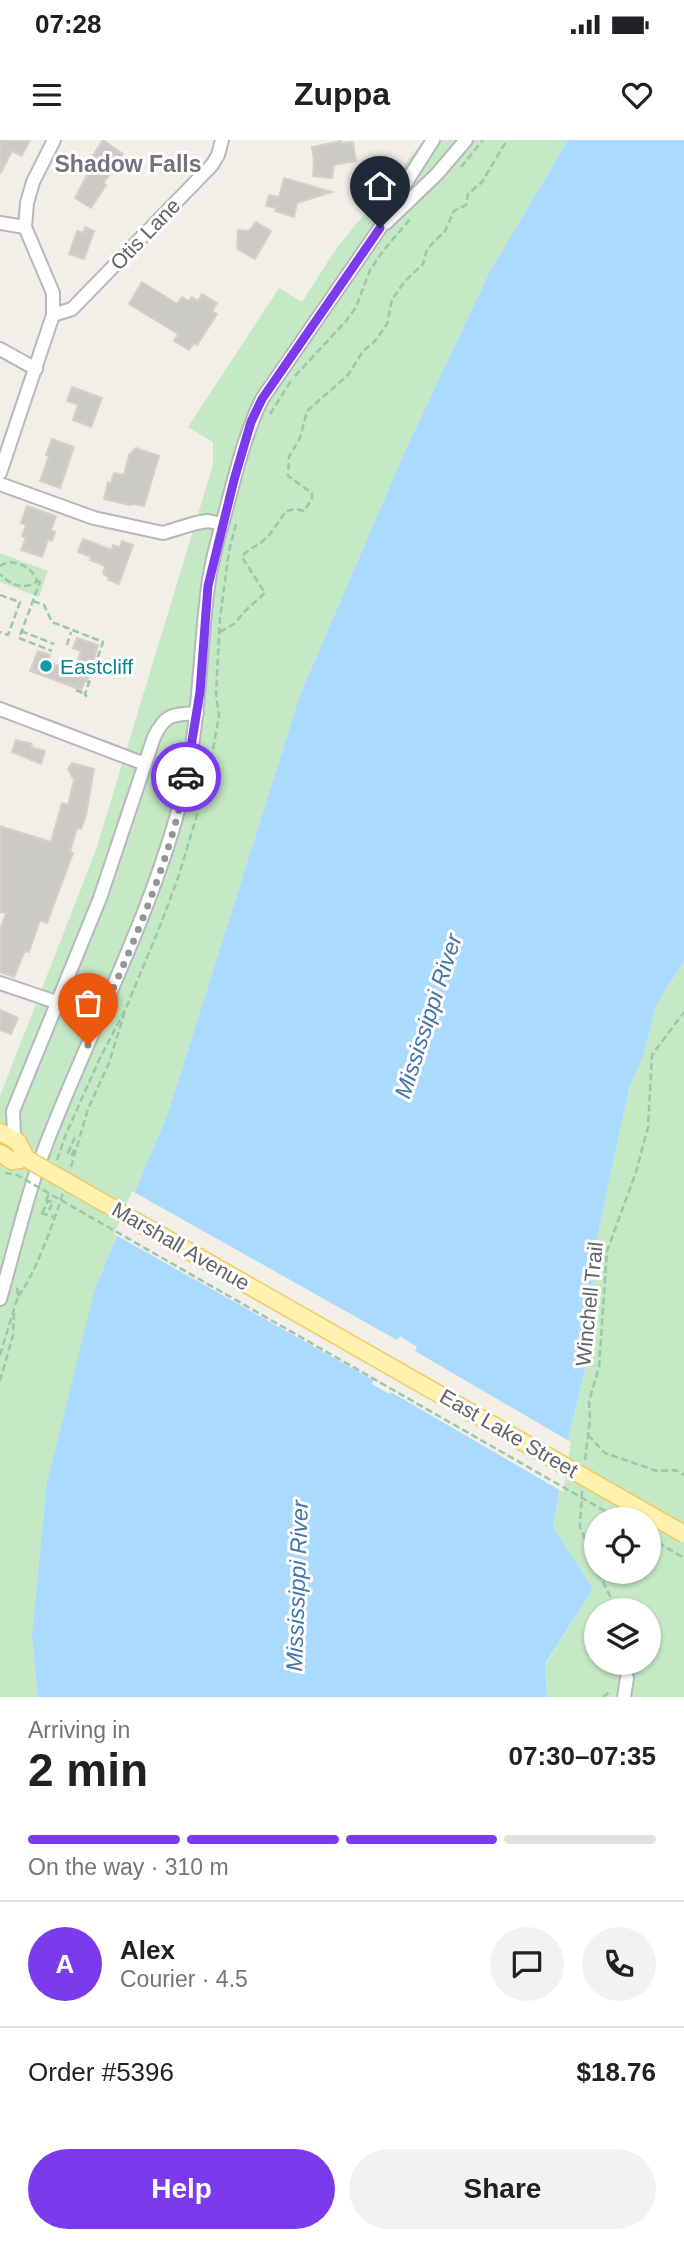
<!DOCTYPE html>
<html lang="en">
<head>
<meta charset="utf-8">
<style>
	:root { --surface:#fff; --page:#f2f2f2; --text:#202124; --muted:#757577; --line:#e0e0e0; --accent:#7c3aed }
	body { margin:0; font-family:Helvetica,sans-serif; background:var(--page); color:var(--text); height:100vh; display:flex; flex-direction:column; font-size:26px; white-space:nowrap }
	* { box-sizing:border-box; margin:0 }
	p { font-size:23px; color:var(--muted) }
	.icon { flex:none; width:38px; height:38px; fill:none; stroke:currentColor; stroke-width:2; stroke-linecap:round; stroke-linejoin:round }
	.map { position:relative; height:1557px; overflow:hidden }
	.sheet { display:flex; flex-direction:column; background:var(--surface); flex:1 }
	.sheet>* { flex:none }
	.buttons { position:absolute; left:584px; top:1367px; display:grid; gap:14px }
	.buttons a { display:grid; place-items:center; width:77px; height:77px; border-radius:50%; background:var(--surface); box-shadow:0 2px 5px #0004; font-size:35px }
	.pin { position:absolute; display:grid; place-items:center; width:60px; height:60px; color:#fff; margin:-72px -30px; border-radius:50% 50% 50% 0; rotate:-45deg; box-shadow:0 0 7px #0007 }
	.pin .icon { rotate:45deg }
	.courier { position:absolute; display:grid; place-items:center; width:70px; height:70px; margin:-35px; border:5px solid #7c3aed; border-radius:50%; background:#fff; color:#222; box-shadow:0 2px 9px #0007 }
	.headline em { font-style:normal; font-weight:600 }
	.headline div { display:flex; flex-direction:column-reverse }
	.headline { display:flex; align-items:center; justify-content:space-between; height:119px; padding:0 28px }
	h1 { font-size:46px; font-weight:600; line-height:52px }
	.bar { display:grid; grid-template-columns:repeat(4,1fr); gap:10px 7px; align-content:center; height:84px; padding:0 28px }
	.bar i { height:9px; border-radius:5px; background:var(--line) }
	.bar .selected { background:var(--accent) }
	.bar p { grid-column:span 4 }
	.line { display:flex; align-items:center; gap:18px; padding:0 28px; border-top:2px solid var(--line) }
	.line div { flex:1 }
	.round { display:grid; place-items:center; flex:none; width:74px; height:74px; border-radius:37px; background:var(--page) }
	.button { display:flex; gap:14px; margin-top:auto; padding:14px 28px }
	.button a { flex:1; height:80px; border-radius:42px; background:var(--accent); color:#fff; font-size:28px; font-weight:600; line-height:80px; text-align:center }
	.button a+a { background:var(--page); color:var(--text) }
	.status { display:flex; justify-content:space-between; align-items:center; height:49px; padding:0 35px; background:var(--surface); direction:ltr }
	.status svg { height:19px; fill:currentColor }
	header { display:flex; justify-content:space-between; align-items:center; height:91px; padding:0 28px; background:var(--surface); font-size:32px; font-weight:600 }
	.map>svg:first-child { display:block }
	.green { fill:#c5e8c5; fill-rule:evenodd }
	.water { fill:#aadaff }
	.pier { fill:#f1efe8 }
	.building { fill:#cccac5; stroke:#d6d1c6; stroke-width:2 }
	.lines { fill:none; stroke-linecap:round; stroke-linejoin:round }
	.minor-casing { stroke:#b5b8bc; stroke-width:16 }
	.major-casing { stroke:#f2c960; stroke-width:19 }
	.path { stroke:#9cc7a9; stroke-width:2.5; stroke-dasharray:7 3.5; stroke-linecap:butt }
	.minor { stroke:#fff; stroke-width:12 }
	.major { stroke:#fff2af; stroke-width:16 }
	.major-bridge-casing { stroke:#f2c960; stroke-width:19; stroke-linecap:butt }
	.path-bridge { stroke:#9cc7a9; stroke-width:2.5; stroke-dasharray:7 3.5; stroke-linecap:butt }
	.major-bridge { stroke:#fff2af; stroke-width:16 }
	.done { stroke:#929495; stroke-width:7; stroke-dasharray:0 12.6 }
	.route { stroke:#7c3aed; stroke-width:9 }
	.culture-dot { fill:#0f9aa8; stroke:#fff; stroke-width:2.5 }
	.labels { text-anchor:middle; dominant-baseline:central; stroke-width:6; stroke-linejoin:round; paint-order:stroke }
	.street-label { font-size:21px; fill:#5f6368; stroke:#fff }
	.culture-label { font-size:21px; fill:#0d838f; stroke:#fff; text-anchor:start }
	.neighbourhood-label { font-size:23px; font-weight:bold; fill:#70757a; stroke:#fff }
	.water-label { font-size:23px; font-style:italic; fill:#4174aa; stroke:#fff }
</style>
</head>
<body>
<div class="status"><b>07:28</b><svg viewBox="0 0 49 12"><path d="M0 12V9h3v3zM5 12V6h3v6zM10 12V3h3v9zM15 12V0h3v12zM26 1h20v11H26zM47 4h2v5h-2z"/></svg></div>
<header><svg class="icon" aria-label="menu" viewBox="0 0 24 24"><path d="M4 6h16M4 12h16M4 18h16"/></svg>Zuppa<svg class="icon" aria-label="heart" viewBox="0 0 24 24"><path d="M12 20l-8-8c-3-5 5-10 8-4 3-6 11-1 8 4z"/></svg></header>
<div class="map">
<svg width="684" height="1557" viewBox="0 0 684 1557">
	<rect width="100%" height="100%" fill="#f1efe8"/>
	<g class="green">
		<path d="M424,0H568L489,133L405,311L300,555L169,970L95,1149L32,1496L38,1557H0V956L96,710L213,325V302L188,287L279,148L302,162L336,109Z"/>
		<path d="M0,413L48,431L39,457L0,442Z"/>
		<path d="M684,821V1557H547L545,1525L593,1449L553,1387L569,1295L584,1235L597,1098L629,948L642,919L657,862ZM597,1379H649V1432H597ZM597,1470H649V1522H597Z"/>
	</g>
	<path class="water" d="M568,0H684V821L657,863L642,919L629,948L597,1098L584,1235L569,1295L553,1387L593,1449L545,1524L547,1557H38L32,1496L47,1343L95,1149L169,970L300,555L405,311L489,133Z"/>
	<path class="pier" d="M132,1051L397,1200L400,1196L417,1207L415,1211L571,1302L563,1352L391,1252L389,1254L372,1244L373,1240L114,1094Z"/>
	<g class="building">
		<path d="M0,0H30L22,16L12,11L0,34Z"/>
		<path d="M103,0L123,14L117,26L103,43L106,45L91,68L75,58L92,26L88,23Z"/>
		<path d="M341,1L342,3L353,2L356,21L334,25L332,38L313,36L314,21L312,7Z"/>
		<path d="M284,38L332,52L297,63L294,77L275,71L276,68L266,66L269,55L279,57Z"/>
		<path d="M256,82L271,91L255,119L237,109L238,90L249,91Z"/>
		<path d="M85,87L94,91L84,119L69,114L77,91L83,93Z"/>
		<path d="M142,142L177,164L182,157L189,161L192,157L198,161L202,154L217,163L212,171L217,174L197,205L194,203L189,210L174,201L178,194L129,164Z"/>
		<path d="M72,247L102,258L91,287L73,280L78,265L67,261Z"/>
		<path d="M52,299L74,307L60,348L40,341L49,316L46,315Z"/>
		<path d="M136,308L159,316L144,366L134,364L129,365L104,359L108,342L111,343L114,333L124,335L129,315Z"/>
		<path d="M27,366L56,376L51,390L55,392L52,401L48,400L42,417L21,410L26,398L22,396L26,385L21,383Z"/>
		<path d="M83,399L112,410L113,405L120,407L122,401L133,405L119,444L108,440L109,437L103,434L105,426L90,420L91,417L78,412Z"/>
		<path d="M77,498L98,505L87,542L85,541L81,550L30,531L38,511L50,515L48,522L74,531L81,511L73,508Z"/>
		<path d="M16,600L32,604L31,607L45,611L41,624L12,612Z"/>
		<path d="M72,623L94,629L86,675L81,689L77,688L70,712L73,713L47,783L40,780L29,812L25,811L14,837L0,832V790L6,773L0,772V686L51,702L62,663L68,665L74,640L68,629Z"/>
		<path d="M0,870L18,878L11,894L0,890Z"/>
	</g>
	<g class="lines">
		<g class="minor-casing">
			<g id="minor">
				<path d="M0,83L25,87"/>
				<path d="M386,83L437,34L466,0"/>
				<path d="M53,175L72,169L212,25L218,15L222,0"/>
				<path d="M0,209L36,229"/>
				<path d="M0,333L53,175V153L25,87L27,63L33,42L54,0"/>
				<path d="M0,344L94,378L163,393L196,383L208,381L222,384"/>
				<path d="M0,569L145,624"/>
				<path d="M0,843L59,863"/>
				<path d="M18,1002L14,994L13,971L100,758L154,597C166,573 172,575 197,573"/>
				<path d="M0,1159C16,1104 28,1049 49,997C94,882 153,772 183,652C200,584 199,515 208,447C211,421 219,395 226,370C236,332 245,294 262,259L380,88L393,63L433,0"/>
				<path d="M624,1557L627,1538"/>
			</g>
		</g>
		<g class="major-casing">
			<path id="major" d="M0,992L18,1002L27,1019L12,1021L0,1013"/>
		</g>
		<g class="path">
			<path d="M461,27L483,0"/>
			<path d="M295,236L346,181L356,167L370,130L383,111L410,79"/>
			<path d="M270,274L291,241"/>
			<path d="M0,426C13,417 33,427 37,441C25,451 10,445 0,434"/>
			<path d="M37,441L40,442L19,498L52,511"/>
			<path d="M0,455L20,462L8,495L0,492"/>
			<path d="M33,461L44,465L52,482L103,502L85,554L88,559"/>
			<path d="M21,491L54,504"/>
			<path d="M220,492L234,484L247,469L265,453L242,417C247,409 258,406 265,399C274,391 279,380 286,371L296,369L304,371L312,359V353L288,336L289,317L300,298L307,271L348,235L363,211L374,202L383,190L387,184L392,160L404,142L423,124L427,109L445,91L454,71L466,65L468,54L482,42L507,0"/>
			<path d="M67,505L71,492"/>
			<path d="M76,550L85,554"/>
			<path d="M75,997L68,1013L72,1015L75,1007"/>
			<path d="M57,1020L66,994L100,918L126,868L160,786L178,738L207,642L219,576L216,554L220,478L229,411L236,384"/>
			<path d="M71,1027L88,969L109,923L125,871"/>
			<path d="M46,1061L49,1054"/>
			<path d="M41,1073L54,1077"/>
			<path d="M42,1073L48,1061L53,1062L49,1070"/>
			<path d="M18,1156C33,1140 56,1076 63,1053"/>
			<path d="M0,1215L18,1156L17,1147"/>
			<path d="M0,1241L13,1195L14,1173"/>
			<path d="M588,1295L605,1313L657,1331L675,1330L684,1335"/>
			<path d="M585,1320L590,1279L589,1261L599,1227L607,1111L636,1032L648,987L652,915L684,872"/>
			<path d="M582,1351L580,1387L597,1428"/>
			<path d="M649,1397L684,1418"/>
			<path d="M598,1432L617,1470"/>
			<path d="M603,1557L611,1551"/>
		</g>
		<use href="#minor" class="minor"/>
		<use href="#major" class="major"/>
		<g class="major-bridge-casing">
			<path id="major-bridge" d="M27,1019L684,1394"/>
		</g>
		<path class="path-bridge" d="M5,1033L17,1035L619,1379"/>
		<use href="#major-bridge" class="major-bridge"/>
	</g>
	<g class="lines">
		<path class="done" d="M88,905C125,822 170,726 186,637"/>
		<path class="route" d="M186,637L200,552L208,446L234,340L251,282L262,259L380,88"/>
	</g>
	<circle class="culture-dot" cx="46" cy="526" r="7"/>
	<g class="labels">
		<g class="street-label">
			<text transform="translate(145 94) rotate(-46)">Otis Lane</text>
			<text transform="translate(181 1106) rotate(30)">Marshall Avenue</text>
			<text transform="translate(589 1164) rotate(-84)">Winchell Trail</text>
			<text transform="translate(509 1293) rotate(30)">East Lake Street</text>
		</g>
		<g class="culture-label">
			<text x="60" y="526">Eastcliff</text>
		</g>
		<g class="neighbourhood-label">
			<text x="128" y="24">Shadow Falls</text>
		</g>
		<g class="water-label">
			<text transform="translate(428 876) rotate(-72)">Mississippi River</text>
			<text transform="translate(297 1446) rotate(-88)">Mississippi River</text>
		</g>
	</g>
</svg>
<div class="buttons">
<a><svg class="icon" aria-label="locate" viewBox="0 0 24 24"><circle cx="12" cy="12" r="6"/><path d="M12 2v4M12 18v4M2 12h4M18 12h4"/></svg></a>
<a><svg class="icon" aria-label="layers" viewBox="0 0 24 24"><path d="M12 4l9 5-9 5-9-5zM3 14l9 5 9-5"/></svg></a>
</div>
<div class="pin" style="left:88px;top:905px;background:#ea580c"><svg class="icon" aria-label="bag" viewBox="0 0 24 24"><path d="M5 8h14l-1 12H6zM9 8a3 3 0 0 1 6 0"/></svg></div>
<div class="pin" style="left:380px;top:88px;background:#1f2937"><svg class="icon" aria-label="home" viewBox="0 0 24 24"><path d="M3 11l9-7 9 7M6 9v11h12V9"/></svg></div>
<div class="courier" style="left:186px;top:637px"><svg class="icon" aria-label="car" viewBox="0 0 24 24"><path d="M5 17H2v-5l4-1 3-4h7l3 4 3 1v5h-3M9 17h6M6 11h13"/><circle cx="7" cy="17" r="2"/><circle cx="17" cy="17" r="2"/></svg></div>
</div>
<section class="sheet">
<div class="headline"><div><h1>2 min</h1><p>Arriving in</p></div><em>07:30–07:35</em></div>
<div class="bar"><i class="selected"></i><i class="selected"></i><i class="selected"></i><i></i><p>On the way · 310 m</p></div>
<div class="line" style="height:126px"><b class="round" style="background:var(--accent);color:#fff">A</b><div><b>Alex</b><p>Courier · 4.5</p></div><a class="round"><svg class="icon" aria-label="chat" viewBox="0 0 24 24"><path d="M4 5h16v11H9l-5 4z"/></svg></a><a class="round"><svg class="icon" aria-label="phone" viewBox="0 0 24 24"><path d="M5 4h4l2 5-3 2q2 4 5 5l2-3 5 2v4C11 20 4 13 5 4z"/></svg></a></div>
<div class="line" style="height:91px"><div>Order #5396</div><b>$18.76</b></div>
<div class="button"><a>Help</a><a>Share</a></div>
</section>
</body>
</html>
